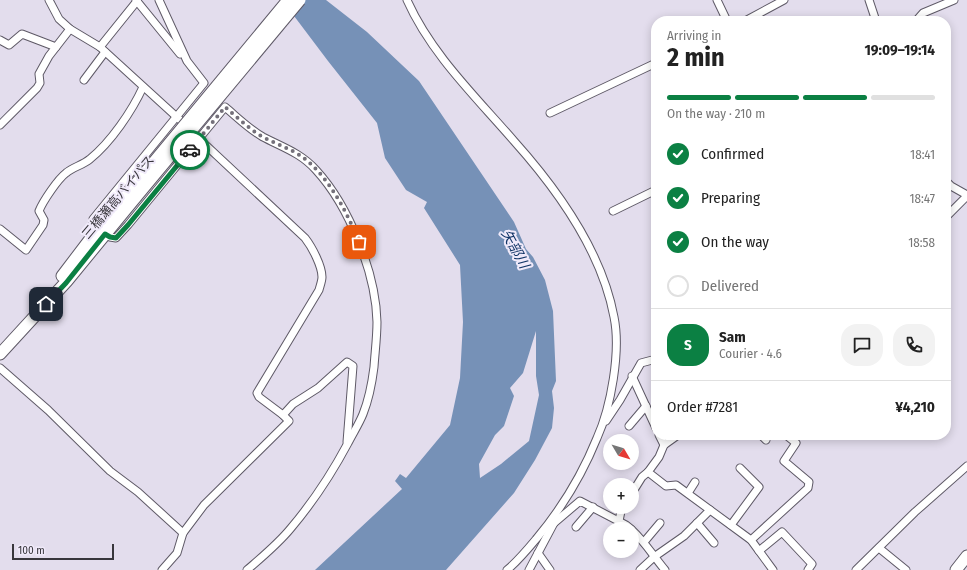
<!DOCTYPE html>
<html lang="en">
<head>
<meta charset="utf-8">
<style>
	:root { --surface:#fff; --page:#f2f2f2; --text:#222; --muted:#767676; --line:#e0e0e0; --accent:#0b8043 }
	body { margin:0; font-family:"Fira Sans Condensed","Noto Sans JP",sans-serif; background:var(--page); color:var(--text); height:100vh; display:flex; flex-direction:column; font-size:15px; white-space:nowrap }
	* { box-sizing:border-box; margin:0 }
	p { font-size:13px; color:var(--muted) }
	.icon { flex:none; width:22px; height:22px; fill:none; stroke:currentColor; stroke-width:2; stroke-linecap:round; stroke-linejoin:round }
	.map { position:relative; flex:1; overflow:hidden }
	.drawer { position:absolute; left:651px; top:16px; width:300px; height:424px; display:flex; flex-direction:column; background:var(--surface); border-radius:16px; box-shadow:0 2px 10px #0003 }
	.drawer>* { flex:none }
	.needle { width:26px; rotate:128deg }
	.tools { position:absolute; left:603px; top:434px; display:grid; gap:8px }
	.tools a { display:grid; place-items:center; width:36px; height:36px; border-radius:50%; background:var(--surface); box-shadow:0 2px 10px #0003; font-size:20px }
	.scale { position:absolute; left:12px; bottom:10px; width:102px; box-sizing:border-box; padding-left:4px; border:2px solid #38363c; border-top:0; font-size:11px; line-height:14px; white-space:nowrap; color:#38363c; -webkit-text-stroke:3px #f0eafa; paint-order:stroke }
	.pin { position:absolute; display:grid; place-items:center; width:34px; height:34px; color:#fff; margin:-17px; border-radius:8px; box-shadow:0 2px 6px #0006 }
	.courier { position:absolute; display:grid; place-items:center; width:40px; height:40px; margin:-20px; border:3px solid #0b8043; border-radius:50%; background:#fff; color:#222; box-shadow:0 1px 5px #0007 }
	.headline em { font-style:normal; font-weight:700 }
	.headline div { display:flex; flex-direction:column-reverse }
	.headline { display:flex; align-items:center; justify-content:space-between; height:68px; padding:0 16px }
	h1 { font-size:26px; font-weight:700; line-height:30px }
	.bar { display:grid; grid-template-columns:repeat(4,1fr); gap:6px 4px; align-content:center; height:48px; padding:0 16px }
	.bar i { height:5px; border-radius:3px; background:var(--line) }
	.bar .selected { background:var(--accent) }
	.bar p { grid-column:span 4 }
	.line { display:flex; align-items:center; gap:10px; padding:0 16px; border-top:1px solid var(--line) }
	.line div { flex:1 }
	.round { display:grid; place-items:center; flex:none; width:42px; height:42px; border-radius:16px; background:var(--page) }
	ol { padding:0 16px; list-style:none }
	li { display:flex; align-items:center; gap:12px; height:44px }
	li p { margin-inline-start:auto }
	li .icon { padding:4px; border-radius:50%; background:var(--accent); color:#fff; stroke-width:4 }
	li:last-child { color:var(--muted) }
	li i { width:22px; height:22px; border:2px solid var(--line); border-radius:50% }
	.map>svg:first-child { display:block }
	.water { fill:#7691b7; fill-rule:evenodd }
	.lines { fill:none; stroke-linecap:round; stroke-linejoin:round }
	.minor-casing { stroke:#5e5966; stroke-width:9 }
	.trunk-casing { stroke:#5e5966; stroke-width:13 }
	.minor { stroke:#fff; stroke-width:7 }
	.trunk { stroke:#fff; stroke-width:11 }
	.trunk-bridge-casing { stroke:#5e5966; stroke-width:13; stroke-linecap:butt }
	.trunk-bridge { stroke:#fff; stroke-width:11 }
	.done { stroke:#74707a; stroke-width:4; stroke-dasharray:0 7.2 }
	.route { stroke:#0b8043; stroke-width:5 }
	.labels { text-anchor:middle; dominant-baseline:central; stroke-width:4; stroke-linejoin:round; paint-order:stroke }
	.street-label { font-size:13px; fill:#38363c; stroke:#f0eafa }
	.water-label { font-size:14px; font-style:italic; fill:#123566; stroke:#f0eafa }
</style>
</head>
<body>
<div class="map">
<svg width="967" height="570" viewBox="0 0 967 570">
	<rect width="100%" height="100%" fill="#e3dded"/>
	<path class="water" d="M282,0H326L367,32L419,81L514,222L526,249L533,257L545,280L553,311L556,381L552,391L554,408L552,428L535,460L514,493L446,570H315L402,489L395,481L400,474L406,478L450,425L460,378L463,322L460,265L424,208L427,202L406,190L385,158L377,123L328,61ZM536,331V376L539,395L529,441L501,464L480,478L479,464L495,435L504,426L514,396L510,388L523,373Z"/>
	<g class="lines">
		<g class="minor-casing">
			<g id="minor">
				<path d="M49,0L59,19L70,29L100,47L180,120"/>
				<path d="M136,0L180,54"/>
				<path d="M159,0L187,61L204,83L93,219V226L110,237L116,238L128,225L225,107C237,117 249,129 263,137C282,147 301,153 316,170C349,206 376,273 377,322C377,337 375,352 374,367C372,383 369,399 363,414C359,424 353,433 348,443C332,473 313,502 291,528C278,544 262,557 247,570"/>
				<path d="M407,0C431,54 476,97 514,141C557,189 602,252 614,317C621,351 611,407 597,438C582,475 562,508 537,538C527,550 518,561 507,570"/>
				<path d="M717,0L727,21"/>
				<path d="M869,0L876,21"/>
				<path d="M745,21L784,0"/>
				<path d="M916,21L923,13L954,0"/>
				<path d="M0,40L9,45L22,34L56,47"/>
				<path d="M100,47L137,1"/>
				<path d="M84,80L105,52"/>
				<path d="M550,113L656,63"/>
				<path d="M0,125L37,88L40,83L39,74L49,56L70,29"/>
				<path d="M946,181L951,186L967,195"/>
				<path d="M613,211L656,190"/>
				<path d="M946,217L967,196"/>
				<path d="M0,229L26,250L43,225L44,220L39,211C43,201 58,179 66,173C73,167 83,165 90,159C111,142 132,111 143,87"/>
				<path d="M0,368L48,410L110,471L138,492L183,533"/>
				<path d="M632,376L656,428"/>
				<path d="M283,415L293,404L318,388L347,362L353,366L347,442"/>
				<path d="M606,421L620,400L641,363L656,359"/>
				<path d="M629,426L646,406"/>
				<path d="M659,435L664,445"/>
				<path d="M678,435L664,445L659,457L648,472L666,486L676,485L751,540L773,570"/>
				<path d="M761,435L766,440"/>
				<path d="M632,493L642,477L648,472"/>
				<path d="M688,493L695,482"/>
				<path d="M551,521L554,523L580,501L626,525L631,529"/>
				<path d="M619,521L621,511L624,507"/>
				<path d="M697,523L714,543"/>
				<path d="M731,525L759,487L740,468"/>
				<path d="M576,527L593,507"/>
				<path d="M632,530C645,542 654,557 665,570"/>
				<path d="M751,540L808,488L809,482L784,461L796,443L786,435"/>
				<path d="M644,542L660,523"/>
				<path d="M879,548L906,570"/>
				<path d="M759,551L782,532L812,564L808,570"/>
				<path d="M538,553L550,570"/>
				<path d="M162,570L177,553L183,533L204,505L289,421L283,415L259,397L257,393L319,290C320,286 322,281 322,277C322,266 312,247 305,238L196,136"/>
				<path d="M529,570L554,523"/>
				<path d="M640,570L654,557L684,536L710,510"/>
				<path d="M856,570L915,512L967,466"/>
			</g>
		</g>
		<g class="trunk-casing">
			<g id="trunk">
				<path d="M62,276L97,230L129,192"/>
				<path d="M0,354L67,281L136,197"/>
				<path d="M956,570L967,556"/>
			</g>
		</g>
		<use href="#minor" class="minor"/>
		<use href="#trunk" class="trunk"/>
		<g class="trunk-bridge-casing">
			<g id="trunk-bridge">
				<path d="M129,192L288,0"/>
				<path d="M136,197L300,0"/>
			</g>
		</g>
		<use href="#trunk-bridge" class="trunk-bridge"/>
	</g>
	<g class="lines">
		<path class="done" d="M190,150L225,107C237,117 249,129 263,137C276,144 289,148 301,156C328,175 347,212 359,242"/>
		<path class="route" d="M46,304L66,283L105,234L110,237L116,238L128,225L190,150"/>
	</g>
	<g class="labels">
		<g class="street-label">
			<text transform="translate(118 197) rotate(-50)">三橋瀬高バイパス</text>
		</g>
		<g class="water-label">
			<text transform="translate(515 249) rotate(61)">矢部川</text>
		</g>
	</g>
</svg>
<div class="tools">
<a><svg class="needle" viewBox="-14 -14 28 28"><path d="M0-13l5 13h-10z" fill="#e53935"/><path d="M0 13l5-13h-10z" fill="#767676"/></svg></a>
<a>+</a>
<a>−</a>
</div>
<div class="scale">100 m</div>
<div class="pin" style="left:359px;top:242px;background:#ea580c"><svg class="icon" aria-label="bag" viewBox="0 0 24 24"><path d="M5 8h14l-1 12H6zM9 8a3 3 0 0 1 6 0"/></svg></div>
<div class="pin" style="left:46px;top:304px;background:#1f2937"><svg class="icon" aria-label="home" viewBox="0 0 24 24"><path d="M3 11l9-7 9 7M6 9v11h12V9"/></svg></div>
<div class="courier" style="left:190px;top:150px"><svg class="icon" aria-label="car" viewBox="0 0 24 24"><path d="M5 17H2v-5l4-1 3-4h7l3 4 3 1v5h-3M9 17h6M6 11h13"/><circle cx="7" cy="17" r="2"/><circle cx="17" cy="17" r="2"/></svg></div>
<section class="drawer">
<div class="headline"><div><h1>2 min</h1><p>Arriving in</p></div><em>19:09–19:14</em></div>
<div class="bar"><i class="selected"></i><i class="selected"></i><i class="selected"></i><i></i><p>On the way · 210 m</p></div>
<ol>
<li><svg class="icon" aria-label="check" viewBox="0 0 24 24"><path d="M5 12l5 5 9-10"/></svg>Confirmed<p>18:41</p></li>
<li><svg class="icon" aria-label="check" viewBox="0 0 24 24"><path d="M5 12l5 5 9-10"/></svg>Preparing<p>18:47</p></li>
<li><svg class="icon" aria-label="check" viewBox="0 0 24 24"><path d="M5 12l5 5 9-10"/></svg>On the way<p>18:58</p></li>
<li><i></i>Delivered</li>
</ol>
<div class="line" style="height:72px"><b class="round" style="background:var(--accent);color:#fff">S</b><div><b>Sam</b><p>Courier · 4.6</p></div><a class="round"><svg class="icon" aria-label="chat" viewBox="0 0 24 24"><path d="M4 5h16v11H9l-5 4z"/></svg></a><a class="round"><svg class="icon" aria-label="phone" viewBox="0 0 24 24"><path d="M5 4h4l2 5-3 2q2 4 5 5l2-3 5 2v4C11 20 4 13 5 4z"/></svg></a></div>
<div class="line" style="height:52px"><div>Order #7281</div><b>¥4,210</b></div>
</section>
</div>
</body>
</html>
